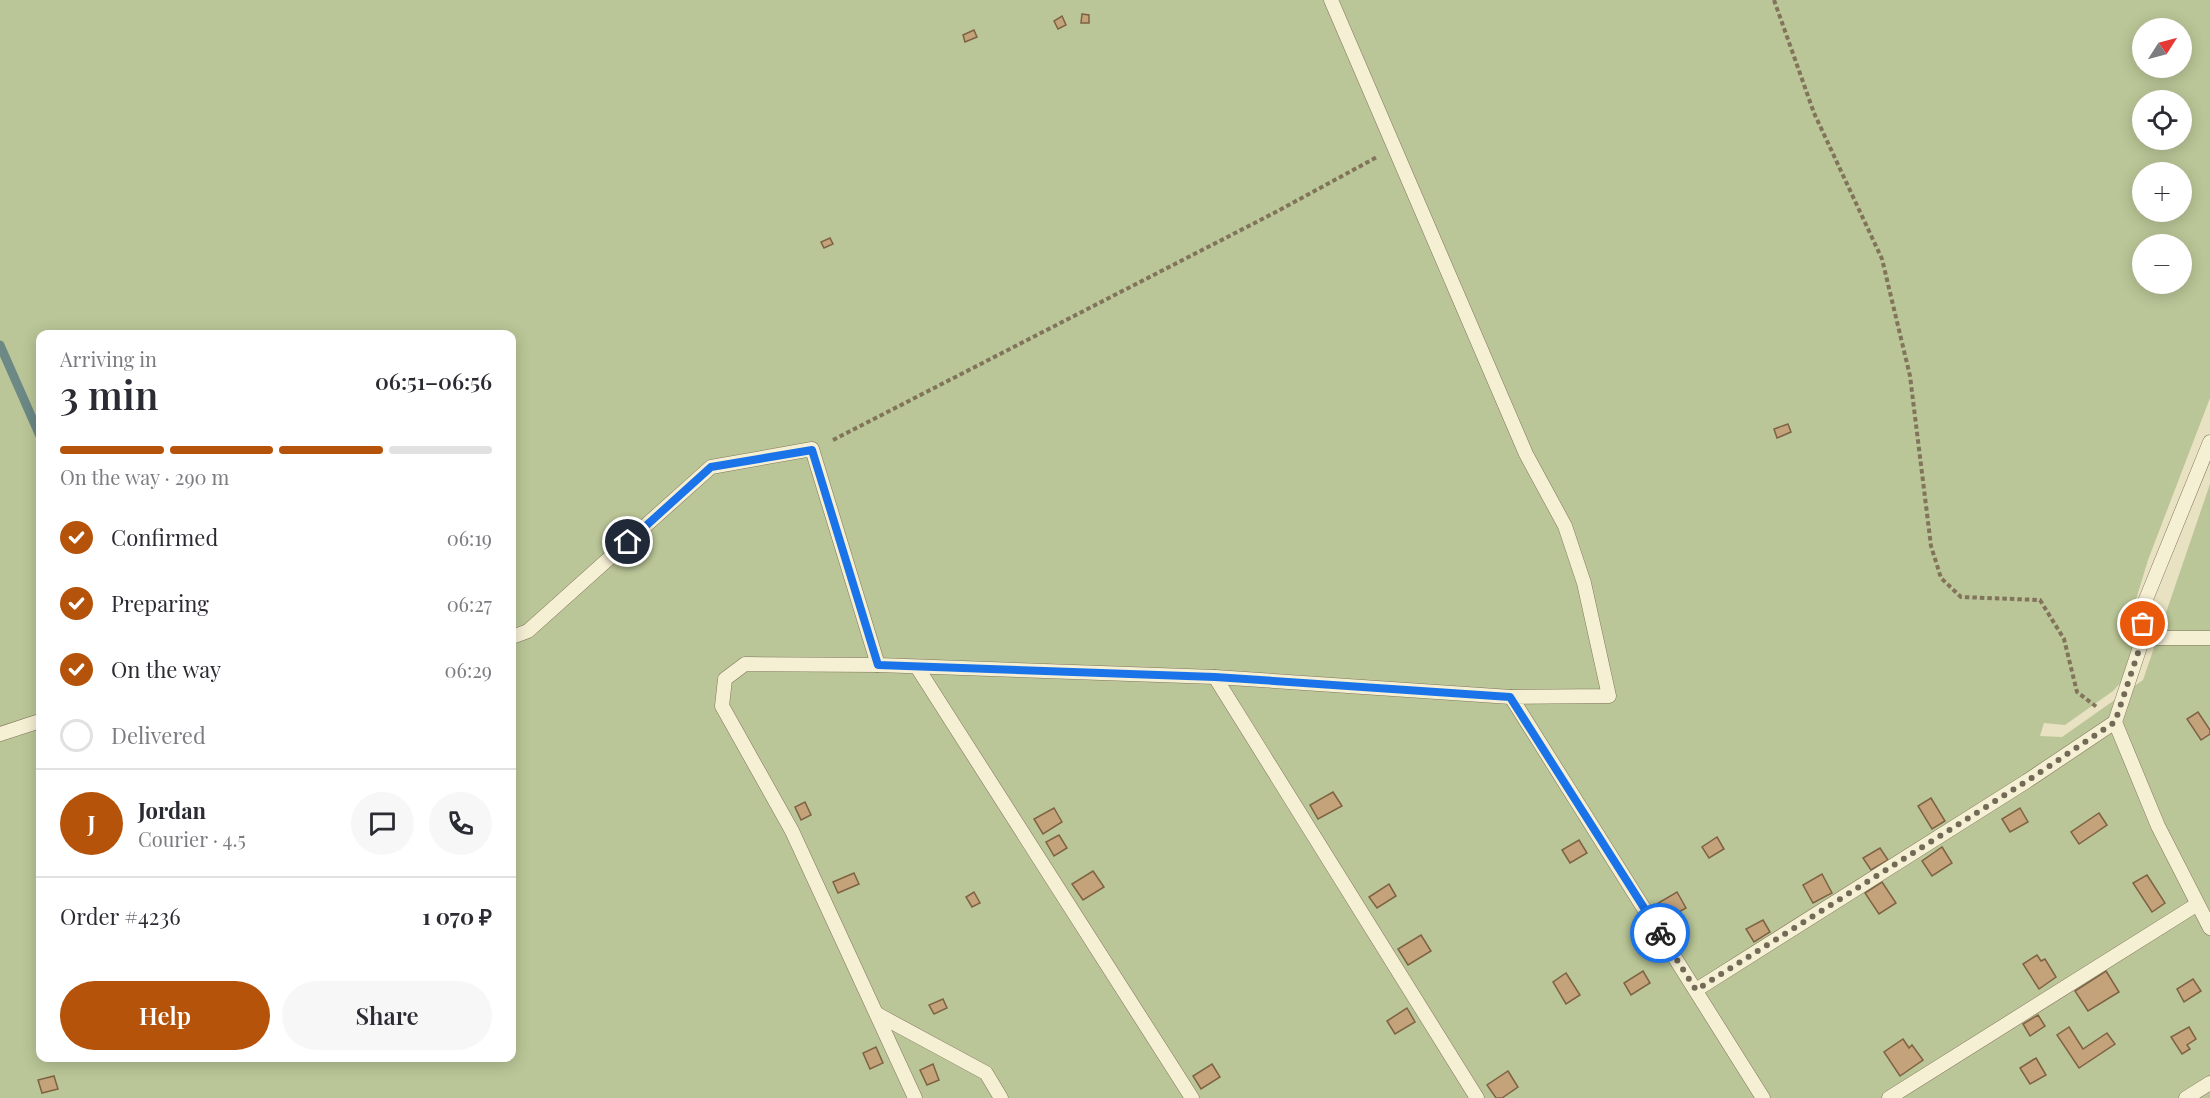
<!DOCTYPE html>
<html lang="en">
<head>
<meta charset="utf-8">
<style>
	:root { --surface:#fff; --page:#f7f7f7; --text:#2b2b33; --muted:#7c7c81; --line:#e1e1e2; --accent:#b45309 }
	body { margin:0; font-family:"Playfair Display",serif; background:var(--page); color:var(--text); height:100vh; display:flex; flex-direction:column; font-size:22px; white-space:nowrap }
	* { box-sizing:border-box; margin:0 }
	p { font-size:20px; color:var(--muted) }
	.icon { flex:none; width:33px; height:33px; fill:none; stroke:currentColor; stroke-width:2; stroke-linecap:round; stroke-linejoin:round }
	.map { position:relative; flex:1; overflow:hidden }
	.sheet { position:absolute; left:36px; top:330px; width:480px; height:732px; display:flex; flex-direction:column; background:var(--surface); border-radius:12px; box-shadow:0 3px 15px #0003 }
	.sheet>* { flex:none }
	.needle { width:39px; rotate:54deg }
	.buttons { position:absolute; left:2132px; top:18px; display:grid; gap:12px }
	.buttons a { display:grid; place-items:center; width:60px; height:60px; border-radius:50%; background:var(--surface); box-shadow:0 3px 15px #0003; font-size:30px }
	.pin { position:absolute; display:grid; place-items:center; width:51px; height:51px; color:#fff; margin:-26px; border:3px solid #fff; border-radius:50%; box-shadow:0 2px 6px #0007 }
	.courier { position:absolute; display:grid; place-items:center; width:60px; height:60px; margin:-30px; border:4px solid #1a73e8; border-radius:50%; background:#fff; color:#222; box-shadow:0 2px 8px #0007 }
	.headline em { font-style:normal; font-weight:600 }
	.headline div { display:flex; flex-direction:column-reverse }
	.headline { display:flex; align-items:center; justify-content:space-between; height:102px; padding:0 24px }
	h1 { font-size:39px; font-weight:600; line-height:45px }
	.bar { display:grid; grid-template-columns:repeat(4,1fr); gap:9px 6px; align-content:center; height:72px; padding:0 24px }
	.bar i { height:8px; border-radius:4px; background:var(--line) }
	.bar .on { background:var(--accent) }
	.bar p { grid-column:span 4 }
	.line { display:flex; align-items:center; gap:15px; padding:0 24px; border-top:2px solid var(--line) }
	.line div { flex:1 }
	.round { display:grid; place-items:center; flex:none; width:63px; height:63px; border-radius:32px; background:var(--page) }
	ol { padding:0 24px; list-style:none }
	li { display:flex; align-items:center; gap:18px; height:66px }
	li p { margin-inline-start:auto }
	li .icon { padding:6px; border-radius:50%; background:var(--accent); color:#fff; stroke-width:4 }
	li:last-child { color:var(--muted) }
	li i { width:33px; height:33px; border:3px solid var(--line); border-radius:50% }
	.cta { display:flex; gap:12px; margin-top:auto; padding:12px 24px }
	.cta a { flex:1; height:69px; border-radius:36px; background:var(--accent); color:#fff; font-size:24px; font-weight:600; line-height:69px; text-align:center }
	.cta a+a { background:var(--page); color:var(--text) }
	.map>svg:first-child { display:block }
	.green { fill:#bac697; fill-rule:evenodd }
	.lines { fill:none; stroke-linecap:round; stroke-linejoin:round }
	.stream { stroke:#6c8985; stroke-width:9 }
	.building { fill:#c4a37b; stroke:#7e6243; stroke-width:1.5 }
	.lane-casing { stroke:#81745b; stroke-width:15 }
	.path { stroke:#81745b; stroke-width:4; stroke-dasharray:4.5 3; stroke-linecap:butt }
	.lane { stroke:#f5efd4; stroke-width:14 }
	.done { stroke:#726a57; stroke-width:6; stroke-dasharray:0 10.8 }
	.route { stroke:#1a73e8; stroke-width:8 }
</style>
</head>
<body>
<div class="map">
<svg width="2210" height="1098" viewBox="0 0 2210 1098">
	<rect width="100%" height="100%" fill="#e9e2c2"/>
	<path class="green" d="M0,0H2210V398L2148,560L2134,606L2135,647L2126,677L2113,691L2065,725L2044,723L2040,736L2062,737L2143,680L2210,484V1098H0ZM2142,28H2181V68H2142ZM2142,100H2181V140H2142ZM2142,172H2181V212H2142ZM2142,244H2181V284H2142ZM40,334H512V1058H40Z"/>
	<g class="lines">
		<path class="stream" d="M0,345L40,436"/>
	</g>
	<g class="building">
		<path d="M1082,14L1089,15V23H1081Z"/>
		<path d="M1062,16L1066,25L1058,29L1054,21Z"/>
		<path d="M974,30L977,37L965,42L963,35Z"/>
		<path d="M830,238L833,244L824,248L821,242Z"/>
		<path d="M1788,424L1791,432L1777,438L1774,429Z"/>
		<path d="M2198,712L2210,730V734L2201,740L2187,719Z"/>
		<path d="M1333,792L1342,806L1318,819L1310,805Z"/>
		<path d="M1931,798L1945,821L1932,829L1918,806Z"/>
		<path d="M805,802L811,815L801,820L795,807Z"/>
		<path d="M1054,808L1062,822L1043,834L1034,819Z"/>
		<path d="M2020,808L2028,822L2010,832L2002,819Z"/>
		<path d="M2099,813L2107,825L2079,844L2071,832Z"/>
		<path d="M1059,835L1067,848L1054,856L1046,842Z"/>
		<path d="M1717,837L1724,849L1709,858L1702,847Z"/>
		<path d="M1579,840L1587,853L1570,863L1562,850Z"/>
		<path d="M1942,847L1952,863L1932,876L1922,861Z"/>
		<path d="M1880,848L1888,860L1871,870L1863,858Z"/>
		<path d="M1093,871L1104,887L1083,900L1072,884Z"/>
		<path d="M854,873L859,884L838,893L833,882Z"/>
		<path d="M1822,874L1832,893L1813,903L1803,885Z"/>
		<path d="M2147,875L2165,903L2152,912L2133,883Z"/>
		<path d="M1882,882L1896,903L1879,914L1865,893Z"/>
		<path d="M1389,884L1396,896L1377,908L1369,897Z"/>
		<path d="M974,892L980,903L972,907L966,897Z"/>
		<path d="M1677,892L1686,908L1665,920L1655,905Z"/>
		<path d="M1763,920L1770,932L1754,942L1746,929Z"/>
		<path d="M1421,935L1431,951L1408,965L1398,949Z"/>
		<path d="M2037,955L2041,961L2045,959L2056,977L2039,989L2023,964Z"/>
		<path d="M1643,971L1650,983L1631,995L1624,983Z"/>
		<path d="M2106,971L2119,992L2088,1011L2075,991Z"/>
		<path d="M1566,973L1580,995L1566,1004L1553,982Z"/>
		<path d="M2193,979L2201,991L2184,1002L2177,989Z"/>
		<path d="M943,999L947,1008L934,1014L929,1005Z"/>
		<path d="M1407,1008L1415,1022L1395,1034L1387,1021Z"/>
		<path d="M2038,1015L2045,1026L2030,1036L2023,1024Z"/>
		<path d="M2069,1027L2083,1049L2107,1033L2115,1044L2079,1068L2057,1035Z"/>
		<path d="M2189,1027L2196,1039L2187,1045L2190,1049L2182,1054L2171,1037Z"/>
		<path d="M1903,1039L1909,1048L1912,1045L1923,1060L1900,1076L1884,1052Z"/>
		<path d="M876,1047L883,1063L870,1069L863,1053Z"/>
		<path d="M2036,1058L2046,1075L2030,1084L2020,1068Z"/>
		<path d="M933,1064L939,1080L927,1085L920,1070Z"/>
		<path d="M1212,1064L1220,1077L1201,1089L1193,1076Z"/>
		<path d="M1508,1071L1518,1087L1502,1098H1496L1487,1085Z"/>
		<path d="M54,1076L58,1089L42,1093L38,1080Z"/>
	</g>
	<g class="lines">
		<g class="lane-casing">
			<g id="lane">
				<path d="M1331,0L1526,454L1565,526L1584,583L1609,696L1511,697L1763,1098"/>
				<path d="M2210,442L2142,609L2143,638H2210"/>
				<path d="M512,637L528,631L711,467L812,449L878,665L1215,677L1511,697"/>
				<path d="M2143,638L2115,722L2158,826L2210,928"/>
				<path d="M878,665L745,664L725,679L722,706L792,831L915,1098"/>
				<path d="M917,667L1192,1098"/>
				<path d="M1215,677L1477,1098"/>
				<path d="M0,734L40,721"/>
				<path d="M1696,990L2027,781L2115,722"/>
				<path d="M877,1014L986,1073L1001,1098"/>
				<path d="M1889,1098L2196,905"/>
				<path d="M2186,1098L2210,1083"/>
			</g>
		</g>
		<g class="path">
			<path d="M1774,0L1814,113L1882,259L1910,376L1931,546L1941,578L1961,597L2040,600L2064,639L2077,692L2098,708"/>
			<path d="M833,440L1274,213L1377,157"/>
		</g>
		<use href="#lane" class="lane"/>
	</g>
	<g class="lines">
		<path class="done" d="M1660,933L1696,990L2027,781L2115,722L2143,638V624"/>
		<path class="route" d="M628,542L711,467L812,450L878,665L1215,677L1510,697L1660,933"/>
	</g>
</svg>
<div class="buttons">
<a><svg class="needle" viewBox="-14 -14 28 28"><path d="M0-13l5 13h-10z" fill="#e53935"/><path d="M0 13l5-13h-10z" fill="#7c7c81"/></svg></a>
<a><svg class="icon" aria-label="locate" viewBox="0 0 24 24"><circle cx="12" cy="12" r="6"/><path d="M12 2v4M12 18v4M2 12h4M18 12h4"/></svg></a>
<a>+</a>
<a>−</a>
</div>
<div class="pin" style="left:2143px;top:624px;background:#ea580c"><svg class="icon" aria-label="bag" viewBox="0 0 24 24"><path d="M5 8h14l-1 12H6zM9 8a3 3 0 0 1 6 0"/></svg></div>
<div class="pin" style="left:628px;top:542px;background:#1f2937"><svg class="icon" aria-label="home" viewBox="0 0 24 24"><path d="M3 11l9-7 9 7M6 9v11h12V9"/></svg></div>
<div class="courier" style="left:1660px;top:933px"><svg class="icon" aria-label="bike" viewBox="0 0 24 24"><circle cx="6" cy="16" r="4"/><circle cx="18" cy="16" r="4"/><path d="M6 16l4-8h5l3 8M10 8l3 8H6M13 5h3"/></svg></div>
<section class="sheet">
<div class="headline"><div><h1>3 min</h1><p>Arriving in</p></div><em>06:51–06:56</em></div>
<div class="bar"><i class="on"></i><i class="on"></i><i class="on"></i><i></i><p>On the way · 290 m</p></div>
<ol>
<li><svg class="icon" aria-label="check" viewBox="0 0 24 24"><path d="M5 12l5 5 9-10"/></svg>Confirmed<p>06:19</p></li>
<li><svg class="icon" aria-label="check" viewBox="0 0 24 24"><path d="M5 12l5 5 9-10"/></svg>Preparing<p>06:27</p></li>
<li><svg class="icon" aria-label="check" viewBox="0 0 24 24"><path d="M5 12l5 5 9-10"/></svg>On the way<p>06:29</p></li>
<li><i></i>Delivered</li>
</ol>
<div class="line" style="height:108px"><b class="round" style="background:var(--accent);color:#fff">J</b><div><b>Jordan</b><p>Courier · 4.5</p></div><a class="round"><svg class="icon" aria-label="chat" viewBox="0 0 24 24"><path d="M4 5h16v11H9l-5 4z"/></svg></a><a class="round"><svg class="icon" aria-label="phone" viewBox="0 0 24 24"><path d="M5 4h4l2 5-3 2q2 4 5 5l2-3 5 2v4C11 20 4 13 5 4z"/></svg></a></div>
<div class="line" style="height:78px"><div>Order #4236</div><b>1 070 ₽</b></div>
<div class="cta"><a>Help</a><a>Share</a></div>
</section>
</div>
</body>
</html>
